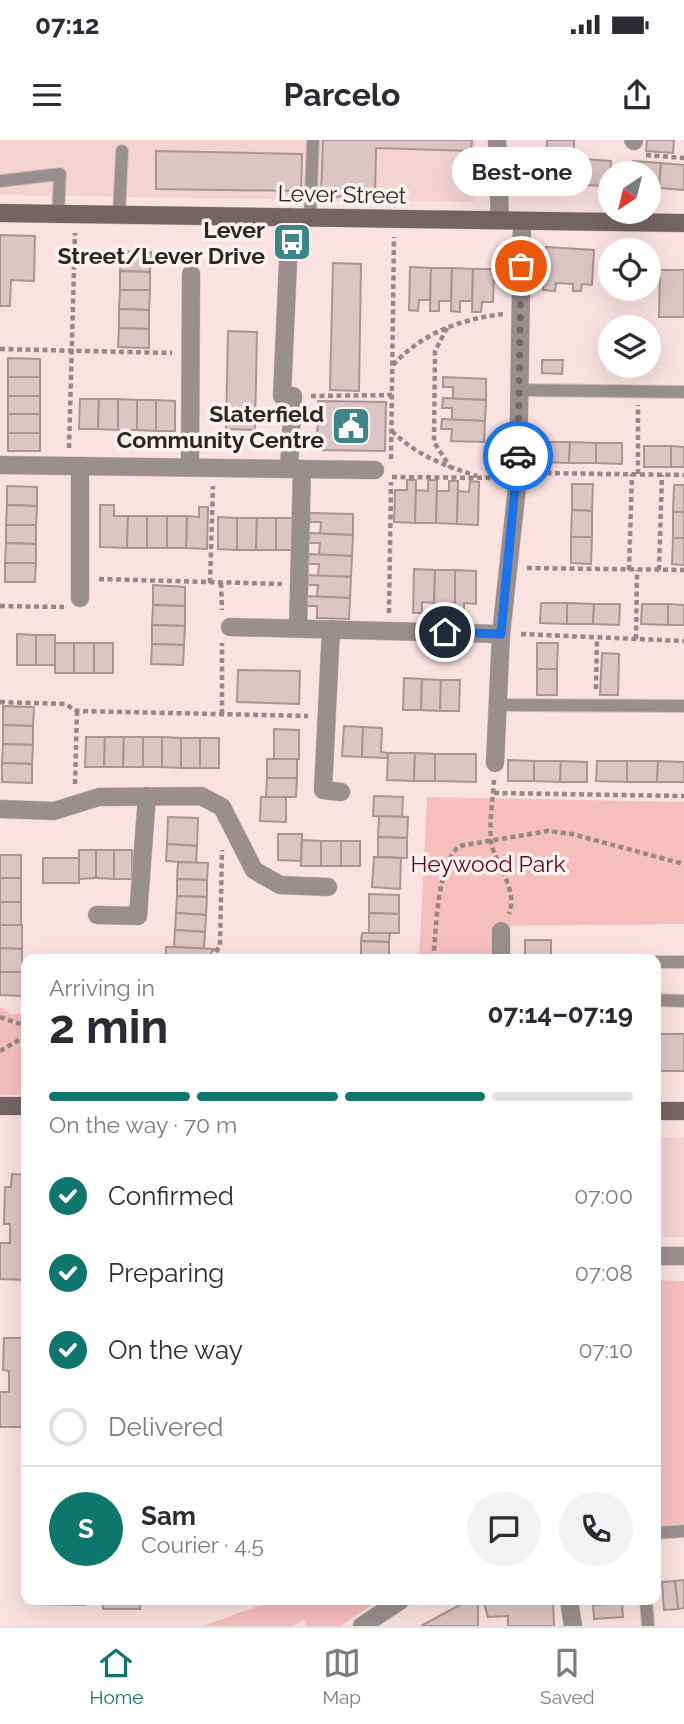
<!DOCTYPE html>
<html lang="en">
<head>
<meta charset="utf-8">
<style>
	:root { --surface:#fff; --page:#f2f2f3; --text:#2b2b33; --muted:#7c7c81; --line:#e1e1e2; --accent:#0f766e }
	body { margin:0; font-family:Raleway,sans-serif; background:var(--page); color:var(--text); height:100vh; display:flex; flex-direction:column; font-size:26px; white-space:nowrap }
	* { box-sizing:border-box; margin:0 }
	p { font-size:23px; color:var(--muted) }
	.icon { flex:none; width:38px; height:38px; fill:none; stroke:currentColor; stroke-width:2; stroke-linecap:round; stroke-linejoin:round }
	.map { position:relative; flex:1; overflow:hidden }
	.panel { position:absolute; left:21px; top:814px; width:640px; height:651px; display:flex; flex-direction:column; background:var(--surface); border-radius:14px; box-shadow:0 7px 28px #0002 }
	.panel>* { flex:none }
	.needle { width:46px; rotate:215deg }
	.fabs { position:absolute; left:598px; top:21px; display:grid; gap:14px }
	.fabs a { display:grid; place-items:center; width:63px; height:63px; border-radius:50%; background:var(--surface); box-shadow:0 7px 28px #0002; font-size:35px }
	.pin { position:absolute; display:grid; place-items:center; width:60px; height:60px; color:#fff; margin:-30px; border:4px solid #fff; border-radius:50%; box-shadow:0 2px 7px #0007 }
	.courier { position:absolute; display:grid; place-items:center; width:70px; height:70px; margin:-35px; border:5px solid #1a73e8; border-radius:50%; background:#fff; color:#222; box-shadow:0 2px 9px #0007 }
	.bubble { position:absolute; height:49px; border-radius:24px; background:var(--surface); box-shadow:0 7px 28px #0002; font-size:23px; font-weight:700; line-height:49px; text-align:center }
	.headline em { font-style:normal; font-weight:700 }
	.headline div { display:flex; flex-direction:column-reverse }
	.headline { display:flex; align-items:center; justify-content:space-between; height:119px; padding:0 28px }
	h1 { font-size:46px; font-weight:700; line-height:52px }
	.bar { display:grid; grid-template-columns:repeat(4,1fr); gap:10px 7px; align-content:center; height:84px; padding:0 28px }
	.bar i { height:9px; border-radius:5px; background:var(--line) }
	.bar .selected { background:var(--accent) }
	.bar p { grid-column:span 4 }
	.line { display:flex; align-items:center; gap:18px; padding:0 28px; border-top:2px solid var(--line) }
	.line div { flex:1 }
	.round { display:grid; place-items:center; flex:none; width:74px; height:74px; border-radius:37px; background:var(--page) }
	ol { padding:0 28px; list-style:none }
	li { display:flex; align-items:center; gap:21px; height:77px }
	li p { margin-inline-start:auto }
	li .icon { padding:7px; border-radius:50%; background:var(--accent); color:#fff; stroke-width:4 }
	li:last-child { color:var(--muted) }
	li i { width:38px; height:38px; border:4px solid var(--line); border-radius:50% }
	.status { display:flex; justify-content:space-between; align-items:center; height:49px; padding:0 35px; background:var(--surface); direction:ltr }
	.status svg { height:19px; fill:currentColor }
	header { display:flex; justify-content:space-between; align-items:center; height:91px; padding:0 28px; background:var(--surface); font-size:32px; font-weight:700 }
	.tabs { display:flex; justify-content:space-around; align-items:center; height:98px; border-top:2px solid var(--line); background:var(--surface); font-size:19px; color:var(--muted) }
	.tabs a { display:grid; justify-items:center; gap:4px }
	.tabs .selected { color:var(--accent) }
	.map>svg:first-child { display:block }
	.built { fill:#f4d3d2 }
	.green { fill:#f6bfbe }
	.building { fill:#dcc5c5; stroke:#aa9494; stroke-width:2 }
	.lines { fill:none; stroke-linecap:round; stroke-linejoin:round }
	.lane-casing { stroke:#d4c0bf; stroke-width:14 }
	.street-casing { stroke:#d4c0bf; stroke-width:19 }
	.secondary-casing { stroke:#d4c0bf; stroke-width:19 }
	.path { stroke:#978786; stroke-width:4.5; stroke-dasharray:5 3.5; stroke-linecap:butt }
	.lane { stroke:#998f8f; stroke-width:12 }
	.street { stroke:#998f8f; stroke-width:18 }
	.secondary { stroke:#736564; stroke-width:18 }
	.done { stroke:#756767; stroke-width:7; stroke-dasharray:0 12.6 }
	.route { stroke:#1a73e8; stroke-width:9 }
	.labels { text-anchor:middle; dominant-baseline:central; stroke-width:7; stroke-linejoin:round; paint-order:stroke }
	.street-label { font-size:23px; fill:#2e2525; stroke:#fcf3f2 }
	.poi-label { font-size:23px; font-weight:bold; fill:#2e2525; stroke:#fcf3f2; text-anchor:end }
	.park-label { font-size:23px; fill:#620717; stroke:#fcf3f2 }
</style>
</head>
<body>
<div class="status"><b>07:12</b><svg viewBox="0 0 49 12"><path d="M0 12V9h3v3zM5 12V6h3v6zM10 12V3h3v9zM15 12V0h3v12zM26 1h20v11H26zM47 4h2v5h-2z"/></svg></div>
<header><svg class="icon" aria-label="menu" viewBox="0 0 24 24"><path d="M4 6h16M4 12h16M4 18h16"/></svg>Parcelo<svg class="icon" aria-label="share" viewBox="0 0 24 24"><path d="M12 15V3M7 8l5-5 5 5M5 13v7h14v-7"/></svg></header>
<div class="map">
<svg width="684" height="1486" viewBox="0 0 684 1486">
	<rect width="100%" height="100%" fill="#f9e2e1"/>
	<g class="built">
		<path d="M0,0H476L474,62L0,55Z"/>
		<rect x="656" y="998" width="28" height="99"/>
	</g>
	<g class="green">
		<path d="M427,657L684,662V784L496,786L495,819H419Z"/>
		<path d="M0,867L11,874H26V955H0Z"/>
		<path d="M656,1140L684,1141V1384L656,1385Z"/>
		<path d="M275,1460H380L340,1486H306L304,1480L292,1486H203Z"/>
	</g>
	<g class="building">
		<path d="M323,0H472L471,11L376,8L375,58L321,56Z"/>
		<path d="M547,0H574V10L547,8Z"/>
		<path d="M647,0H674L673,13L646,11Z"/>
		<path d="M156,11L302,14L301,51L156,49Z"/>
		<path d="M583,19L611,21L609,46L581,45Z"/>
		<path d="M561,21L583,22L581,48L560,46Z"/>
		<path d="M633,21L661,23L659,48H649V33H632Z"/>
		<path d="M661,23L684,25V50L659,48Z"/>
		<path d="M0,95L35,96L34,141L11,140L10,166H0Z"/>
		<path d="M546,107L594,110L592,145L582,144L581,151H573V144L556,143L555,151L543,150Z"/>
		<path d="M121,111L151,112L150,132L120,131Z"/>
		<path d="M333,123L361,124L359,251L330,250Z"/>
		<path d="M410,127L431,128L430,160H419L418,171L409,170Z"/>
		<path d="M431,128H452L451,161H439V171H430Z"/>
		<path d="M452,128L473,129L472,161H460V172L451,171Z"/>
		<path d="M473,129H494L493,162H482L481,172H472Z"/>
		<path d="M660,130H684V177H659Z"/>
		<path d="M120,131L150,132V150H120Z"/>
		<path d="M120,150H150L149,170L119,169Z"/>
		<path d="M119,169L149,170V189L119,188Z"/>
		<path d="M119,188L149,189V208L118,207Z"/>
		<path d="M228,191L257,192L255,290L226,289Z"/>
		<path d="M8,218L40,219V237H8Z"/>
		<path d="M542,220H563L562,234L542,233Z"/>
		<rect x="8" y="237" width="32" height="19"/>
		<path d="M443,237L486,239V260L453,259V247H443Z"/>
		<rect x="8" y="256" width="32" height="18"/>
		<path d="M443,258L486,260L485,281L452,280V268H442Z"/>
		<path d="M80,259H99L98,289H79Z"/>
		<path d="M99,259H118V290L98,289Z"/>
		<path d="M118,259L137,260V290H118Z"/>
		<path d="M137,260H156V291L137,290Z"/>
		<path d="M156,260L175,261V291H156Z"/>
		<path d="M318,261L386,262L385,311L317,310Z"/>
		<rect x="8" y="274" width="32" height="19"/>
		<path d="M442,279L485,281L484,302L451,301L452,289H441Z"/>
		<rect x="8" y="293" width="32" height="18"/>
		<path d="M543,302H570L569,323L543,322Z"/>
		<path d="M570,302L596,303V323H569Z"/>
		<path d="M596,303H622V324L596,323Z"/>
		<rect x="644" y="306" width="27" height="21"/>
		<path d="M671,306L684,307V327H671Z"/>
		<path d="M407,340H416L415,383L394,382L395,350H407Z"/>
		<path d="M428,340H437L436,383H415L416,350L428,351Z"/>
		<path d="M449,341H458L457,384L436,383L437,351H449Z"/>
		<path d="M470,341L479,342L478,385L457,384L458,351L469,352Z"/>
		<path d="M572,344H593L592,371L572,370Z"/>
		<path d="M674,345H684V372H673Z"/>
		<path d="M7,346L37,347V366L7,365Z"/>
		<path d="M7,365L37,366L36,385H6Z"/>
		<path d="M100,365H114V376H128L127,408L100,407Z"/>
		<path d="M199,367H208L207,409L186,408L187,376L199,377Z"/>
		<path d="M572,370L592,371V397H571Z"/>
		<rect x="673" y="372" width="11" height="26"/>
		<path d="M310,373L353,374V395L320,394L321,382H310Z"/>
		<path d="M128,376H147V408H127Z"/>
		<rect x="147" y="376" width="20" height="32"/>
		<path d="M167,376H187L186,408H167Z"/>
		<path d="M218,377L237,378V410L218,409Z"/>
		<path d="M237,378H257L256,410H237Z"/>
		<path d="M257,378H276V410H256Z"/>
		<path d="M276,378H296L295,410H276Z"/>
		<path d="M6,385H36V404L6,403Z"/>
		<path d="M310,393L353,395L352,416L319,415L320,403H309Z"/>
		<path d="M571,397H592L591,424L571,423Z"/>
		<path d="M673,398H684V425L672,424Z"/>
		<path d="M6,403L36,404V423H5Z"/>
		<path d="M309,414L352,416L351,437L318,436L319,424H308Z"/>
		<path d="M5,423H36L35,442H5Z"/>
		<path d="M414,429L435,430L434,463L422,462V473H413Z"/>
		<path d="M435,430H455V463H443V473H434Z"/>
		<path d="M455,430L476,431V464L464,463V474L455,473Z"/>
		<path d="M308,435L351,437L350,458L317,457L318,445H308Z"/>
		<path d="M153,445L185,447V466L153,465Z"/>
		<path d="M307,456L350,458L349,479L317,478V466H307Z"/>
		<path d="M541,463H567V484L540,483Z"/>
		<path d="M567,463L594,464L593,484H567Z"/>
		<path d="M594,464H620L619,485L593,484Z"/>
		<path d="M642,464H668V485L641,484Z"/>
		<path d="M668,464L684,465V485H668Z"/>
		<path d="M153,465L185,466V486L152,485Z"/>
		<path d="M152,485L185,486L184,505L152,504Z"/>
		<path d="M17,494L36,495V525H17Z"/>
		<rect x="36" y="495" width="19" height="30"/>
		<rect x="55" y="503" width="19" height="30"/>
		<rect x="74" y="503" width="20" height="30"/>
		<rect x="94" y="503" width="19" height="30"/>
		<path d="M537,503H558L557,529H537Z"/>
		<path d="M152,504L184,505L183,525L151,524Z"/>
		<path d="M602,513L619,514L618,555H600Z"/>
		<rect x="537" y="529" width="20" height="26"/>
		<path d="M238,530L300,531L299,564L237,562Z"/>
		<path d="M404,538L422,539L421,570H403Z"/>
		<path d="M422,539L441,540L440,571L421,570Z"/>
		<path d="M441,540H460L459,571H440Z"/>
		<path d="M3,566L34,567L33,586L3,585Z"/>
		<path d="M3,585L33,586V605L3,604Z"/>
		<path d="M344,586L363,587L362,617L342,616Z"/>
		<path d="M363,587L382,588L381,612L388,613V618L362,617Z"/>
		<path d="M274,589L299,590V619H274Z"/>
		<path d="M86,597H105L104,627H85Z"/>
		<path d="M105,597H124L123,627H104Z"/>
		<path d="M124,597H143V627H123Z"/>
		<rect x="143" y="597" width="19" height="30"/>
		<path d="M162,597L181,598V628L162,627Z"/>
		<rect x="181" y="598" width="19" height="30"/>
		<rect x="200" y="598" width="19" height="30"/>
		<path d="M3,604L33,605L32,624L2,623Z"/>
		<path d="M388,613H415L414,641L387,640Z"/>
		<path d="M415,613L435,614V641H414Z"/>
		<path d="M435,614H476V642L435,641Z"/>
		<rect x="267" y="619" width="30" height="19"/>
		<path d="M508,620L534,621V641H508Z"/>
		<path d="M534,621H561L560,642L534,641Z"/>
		<path d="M561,621L587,622V642H560Z"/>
		<path d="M597,621H627V642L596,641Z"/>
		<path d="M627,621H658L657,642H627Z"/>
		<path d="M658,621L684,622V642H657Z"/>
		<path d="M2,623L32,624V643L2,642Z"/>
		<path d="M267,638H297L296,657H266Z"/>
		<path d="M374,656L403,657L402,677L373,676Z"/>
		<path d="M261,657H286V682L260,681Z"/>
		<path d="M379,676L408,677L407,698L378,697Z"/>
		<path d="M168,677L198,678L197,706L167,704Z"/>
		<path d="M278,694H302L301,721L278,720Z"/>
		<path d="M378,697L407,698V718L378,717Z"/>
		<path d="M302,700L321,701V726H301Z"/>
		<rect x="321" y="701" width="20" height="25"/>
		<rect x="341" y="701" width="19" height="25"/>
		<path d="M167,704L197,706L196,723L166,721Z"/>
		<path d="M79,710H96V738L79,739Z"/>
		<path d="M96,710H114V739L96,738Z"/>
		<rect x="114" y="710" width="18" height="29"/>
		<rect x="0" y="715" width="21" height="23"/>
		<path d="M374,717L401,718L400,749L372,747Z"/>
		<rect x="43" y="718" width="36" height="25"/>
		<path d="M178,722L208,723L207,740L177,739Z"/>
		<rect x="0" y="738" width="21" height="24"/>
		<path d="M177,739L207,740V757L177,756Z"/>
		<path d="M369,754L399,755V774L369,773Z"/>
		<path d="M177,756L207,757L206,775L176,773Z"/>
		<rect x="0" y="762" width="21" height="23"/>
		<path d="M176,773L206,775L205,792L175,790Z"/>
		<path d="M369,773L399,774V793H369Z"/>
		<path d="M0,785H22V809L0,808Z"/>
		<path d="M175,790L205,792L204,809L174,807Z"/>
		<path d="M362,793H390L389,802L361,801Z"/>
		<rect x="525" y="800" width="26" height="19"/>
		<path d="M361,801L389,802V819H361Z"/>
		<path d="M166,807H174L214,809L206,819H166Z"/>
		<path d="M0,808L22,809V832H0Z"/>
		<path d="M0,832H22V856L0,855Z"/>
		<rect x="656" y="894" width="28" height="37"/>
		<path d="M12,1034L26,1035V1140L0,1139V1103H10V1084H4L5,1047H11Z"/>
		<path d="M4,1198H26V1287H0V1252H9V1231L3,1230Z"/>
		<path d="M684,1440V1468L678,1469L675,1441Z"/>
		<path d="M675,1441L678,1469L664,1470L662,1442Z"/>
		<path d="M35,1460H85V1465L35,1464Z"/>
		<rect x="103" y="1460" width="37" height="9"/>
		<path d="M469,1460H478V1486H421Z"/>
		<path d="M483,1460H553L554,1486H508V1476L488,1477Z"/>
		<path d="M593,1460H622V1463L593,1465Z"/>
		<path d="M622,1463L623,1477L594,1479L593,1465Z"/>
	</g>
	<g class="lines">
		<g class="lane-casing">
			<g id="lane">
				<path d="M0,41L60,34L58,74"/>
				<path d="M119,75L122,11"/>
				<path d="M310,78L313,0"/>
				<path d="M520,250L684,252"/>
				<path d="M498,565L684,566"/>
				<path d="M656,822H684"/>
				<path d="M656,860L684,861"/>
				<path d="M656,1393L684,1391"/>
				<path d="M646,1460L648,1486"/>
			</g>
		</g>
		<g class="street-casing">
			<g id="street">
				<path d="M497,0L500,80"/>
				<path d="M633,0L634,1"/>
				<path d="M0,325L375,330"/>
				<path d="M80,326V458"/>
				<path d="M190,327L191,134"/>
				<path d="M289,329L293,256H282L290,77"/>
				<path d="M230,487L501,494"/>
				<path d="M298,488L302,329"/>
				<path d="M331,489L323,650L341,652"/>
				<path d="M495,623L501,494L518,338L522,81"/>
				<path d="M0,669L54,671L99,657L201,656L222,667L254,730L280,745L328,747"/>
				<path d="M97,775L138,776L147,656"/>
				<path d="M501,819V791"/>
				<path d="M656,1116H684"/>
				<path d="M569,1460L573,1486"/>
				<path d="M362,1486L401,1460"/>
			</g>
		</g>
		<g class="secondary-casing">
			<g id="secondary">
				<path d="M0,73L684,83"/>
				<path d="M0,966H26"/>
				<path d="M656,971H684"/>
			</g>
		</g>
		<g class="path">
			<path d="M646,15L684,18"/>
			<path d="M447,188L435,211L434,302L450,327"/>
			<path d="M0,209L172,213"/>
			<path d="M393,225C422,193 461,179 503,174"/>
			<path d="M311,256L392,255"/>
			<path d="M392,291C416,315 445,326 477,336"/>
			<path d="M69,308L75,93"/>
			<path d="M391,319L394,97"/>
			<path d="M538,333L684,335"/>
			<path d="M638,334V265"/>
			<path d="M392,337L499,338"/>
			<path d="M527,428L684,430"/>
			<path d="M629,430L632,334"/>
			<path d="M659,430L662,335"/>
			<path d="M99,439L282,444"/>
			<path d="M210,443L213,346"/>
			<path d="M221,443L222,470"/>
			<path d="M0,466L64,467"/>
			<path d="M389,473L391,342"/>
			<path d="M521,494L684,501"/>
			<path d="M636,499L637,430"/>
			<path d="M596,549L597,498"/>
			<path d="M0,562L65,564L77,571L308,576"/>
			<path d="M222,574V503"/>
			<path d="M494,640C493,659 489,681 491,701C494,724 519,749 509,774"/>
			<path d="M75,644L77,571"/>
			<path d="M494,653L684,656"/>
			<path d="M211,819L220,806L222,710"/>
			<path d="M433,819C437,787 436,728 459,706L548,691L572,694L684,724"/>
			<path d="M0,877L26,886"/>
			<path d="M0,911L26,896"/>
		</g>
		<use href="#lane" class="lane"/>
		<use href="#street" class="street"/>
		<use href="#secondary" class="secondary"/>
	</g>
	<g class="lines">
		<path class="done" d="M518,316L521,126"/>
		<path class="route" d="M445,492L501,494L518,316"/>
	</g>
	<defs>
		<g id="bus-square" transform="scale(2.0125)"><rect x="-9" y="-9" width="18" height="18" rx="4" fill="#3d8589" stroke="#fcf3f2"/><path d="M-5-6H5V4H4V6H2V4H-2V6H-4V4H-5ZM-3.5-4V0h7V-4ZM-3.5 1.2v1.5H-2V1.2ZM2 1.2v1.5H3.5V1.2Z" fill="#fff"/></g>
		<g id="civic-square" transform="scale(2.0125)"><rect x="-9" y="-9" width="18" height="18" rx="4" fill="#3d8589" stroke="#fcf3f2"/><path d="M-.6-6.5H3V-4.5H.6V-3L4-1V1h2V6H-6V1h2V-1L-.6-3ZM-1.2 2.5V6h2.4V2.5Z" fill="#fff"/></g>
	</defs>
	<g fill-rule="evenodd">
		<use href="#bus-square" x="292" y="102"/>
		<use href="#civic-square" x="351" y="286"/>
	</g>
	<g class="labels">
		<g class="street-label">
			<text transform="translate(342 54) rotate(1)">Lever Street</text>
		</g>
		<g class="poi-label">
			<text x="265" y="89">Lever<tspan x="265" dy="26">Street/Lever Drive</tspan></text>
			<text x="324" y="273">Slaterfield<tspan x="324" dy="26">Community Centre</tspan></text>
		</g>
		<g class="park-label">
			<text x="488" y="723">Heywood Park</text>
		</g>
	</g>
</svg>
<div class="fabs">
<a><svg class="needle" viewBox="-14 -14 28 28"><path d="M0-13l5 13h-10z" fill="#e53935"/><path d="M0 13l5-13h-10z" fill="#7c7c81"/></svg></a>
<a><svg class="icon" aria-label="locate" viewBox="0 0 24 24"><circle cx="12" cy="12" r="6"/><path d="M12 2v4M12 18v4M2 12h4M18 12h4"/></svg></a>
<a><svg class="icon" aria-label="layers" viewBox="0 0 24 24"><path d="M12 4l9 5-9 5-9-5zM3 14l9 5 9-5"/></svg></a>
</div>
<div class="pin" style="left:521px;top:126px;background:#ea580c"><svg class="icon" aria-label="bag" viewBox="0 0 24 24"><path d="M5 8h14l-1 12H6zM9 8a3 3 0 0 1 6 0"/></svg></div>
<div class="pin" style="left:445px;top:492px;background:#1f2937"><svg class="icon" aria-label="home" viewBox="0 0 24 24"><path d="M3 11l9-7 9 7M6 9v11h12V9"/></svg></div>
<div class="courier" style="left:518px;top:316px"><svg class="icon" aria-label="car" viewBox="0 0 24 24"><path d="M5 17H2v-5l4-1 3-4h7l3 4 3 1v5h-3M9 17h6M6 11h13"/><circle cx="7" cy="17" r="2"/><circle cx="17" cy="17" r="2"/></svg></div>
<div class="bubble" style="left:452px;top:7px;width:140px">Best-one</div>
<section class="panel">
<div class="headline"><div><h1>2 min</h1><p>Arriving in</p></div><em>07:14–07:19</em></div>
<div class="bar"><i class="selected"></i><i class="selected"></i><i class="selected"></i><i></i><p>On the way · 70 m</p></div>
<ol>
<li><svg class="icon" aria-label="check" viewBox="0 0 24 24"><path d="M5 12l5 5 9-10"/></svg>Confirmed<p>07:00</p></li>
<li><svg class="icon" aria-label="check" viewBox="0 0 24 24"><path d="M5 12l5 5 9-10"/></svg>Preparing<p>07:08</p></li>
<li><svg class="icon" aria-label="check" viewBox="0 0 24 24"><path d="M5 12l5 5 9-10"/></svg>On the way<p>07:10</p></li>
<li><i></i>Delivered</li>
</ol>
<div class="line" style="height:126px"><b class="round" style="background:var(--accent);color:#fff">S</b><div><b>Sam</b><p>Courier · 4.5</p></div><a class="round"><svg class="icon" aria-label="chat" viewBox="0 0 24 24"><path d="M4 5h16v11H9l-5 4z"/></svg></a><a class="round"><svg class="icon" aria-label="phone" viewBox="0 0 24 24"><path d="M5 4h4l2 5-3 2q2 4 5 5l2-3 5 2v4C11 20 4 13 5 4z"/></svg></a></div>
</section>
</div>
<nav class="tabs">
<a class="selected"><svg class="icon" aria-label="home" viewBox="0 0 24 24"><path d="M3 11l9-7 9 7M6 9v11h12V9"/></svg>Home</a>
<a><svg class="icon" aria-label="map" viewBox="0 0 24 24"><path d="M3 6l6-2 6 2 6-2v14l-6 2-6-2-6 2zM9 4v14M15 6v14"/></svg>Map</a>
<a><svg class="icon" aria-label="saved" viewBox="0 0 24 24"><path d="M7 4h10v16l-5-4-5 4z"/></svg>Saved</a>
</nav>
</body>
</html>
